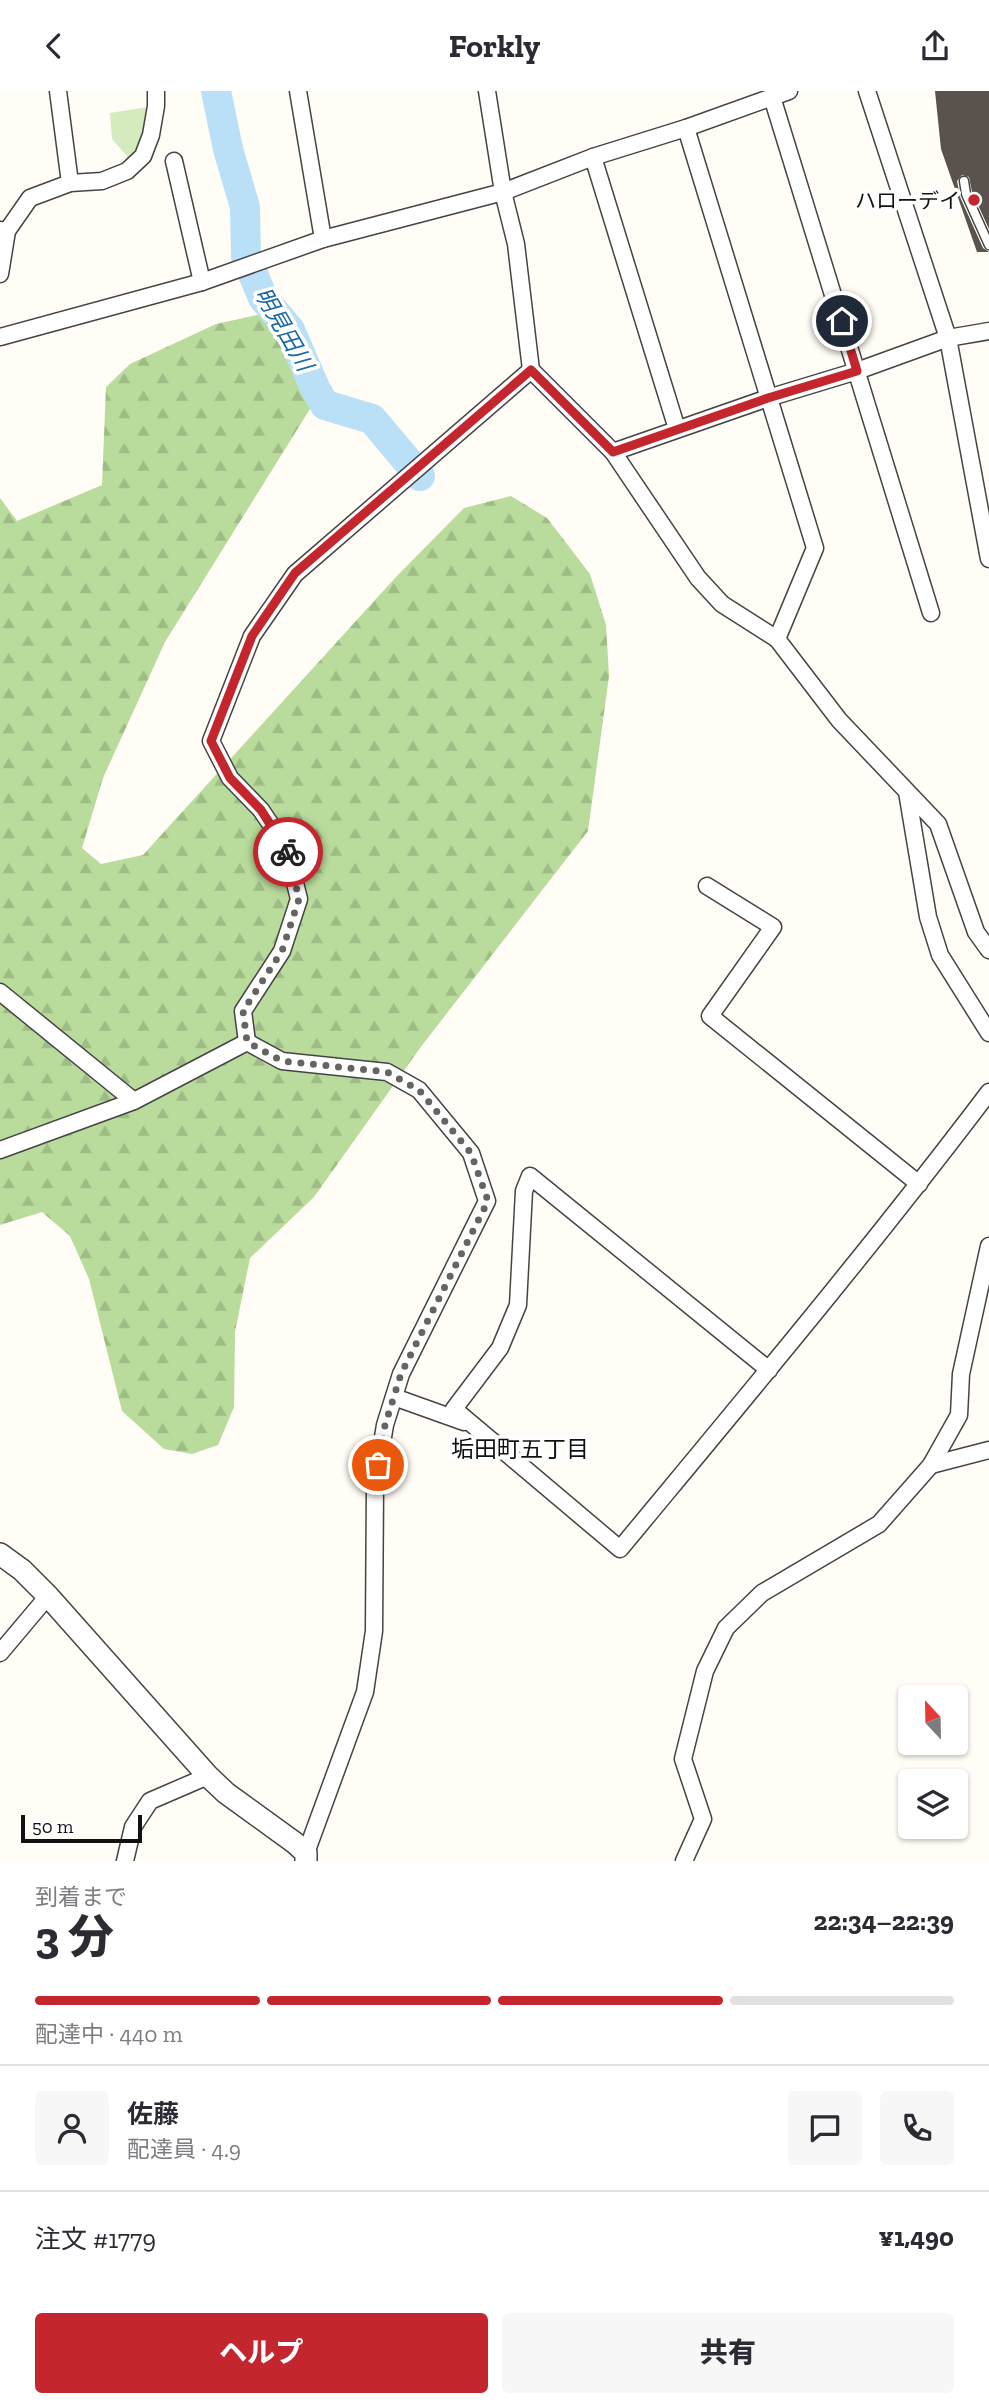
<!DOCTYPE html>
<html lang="ja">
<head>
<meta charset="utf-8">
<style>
	:root { --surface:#fff; --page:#f7f7f7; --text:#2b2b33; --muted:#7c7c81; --line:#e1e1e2; --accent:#c4262e }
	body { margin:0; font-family:"Zilla Slab","Noto Sans JP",serif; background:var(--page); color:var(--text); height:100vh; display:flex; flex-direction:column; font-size:26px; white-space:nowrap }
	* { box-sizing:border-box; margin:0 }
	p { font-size:23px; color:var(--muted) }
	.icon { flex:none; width:38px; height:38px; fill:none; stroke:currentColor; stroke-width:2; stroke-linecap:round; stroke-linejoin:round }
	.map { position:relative; height:1770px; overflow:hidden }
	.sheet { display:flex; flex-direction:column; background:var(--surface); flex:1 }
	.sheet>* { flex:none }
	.needle { width:46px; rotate:338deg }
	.tools { position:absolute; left:898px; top:1594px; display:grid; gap:14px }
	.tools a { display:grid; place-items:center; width:70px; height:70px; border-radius:7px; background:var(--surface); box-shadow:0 2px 5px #0004; font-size:35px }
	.scale { position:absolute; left:21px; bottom:18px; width:121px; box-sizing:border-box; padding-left:7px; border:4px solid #111; border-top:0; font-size:19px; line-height:24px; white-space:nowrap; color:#111; -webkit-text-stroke:5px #fff; paint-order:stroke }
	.pin { position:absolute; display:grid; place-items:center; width:60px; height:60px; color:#fff; margin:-30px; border:4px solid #fff; border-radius:50%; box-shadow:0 2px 7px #0007 }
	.courier { position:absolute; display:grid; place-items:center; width:70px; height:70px; margin:-35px; border:5px solid #c4262e; border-radius:50%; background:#fff; color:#222; box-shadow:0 2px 9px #0007 }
	.head em { font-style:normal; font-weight:800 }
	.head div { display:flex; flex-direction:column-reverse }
	.head { display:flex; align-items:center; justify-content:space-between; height:119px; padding:0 35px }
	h1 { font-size:46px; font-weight:800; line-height:52px }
	.bar { display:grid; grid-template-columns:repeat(4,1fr); gap:10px 7px; align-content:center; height:84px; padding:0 35px }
	.bar i { height:9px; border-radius:5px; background:var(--line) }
	.bar .active { background:var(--accent) }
	.bar p { grid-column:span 4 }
	.line { display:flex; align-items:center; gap:18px; padding:0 35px; border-top:2px solid var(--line) }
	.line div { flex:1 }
	.round { display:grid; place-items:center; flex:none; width:74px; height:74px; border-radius:7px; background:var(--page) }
	.action { display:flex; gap:14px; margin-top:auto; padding:14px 35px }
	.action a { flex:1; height:80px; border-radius:7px; background:var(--accent); color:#fff; font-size:28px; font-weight:800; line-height:80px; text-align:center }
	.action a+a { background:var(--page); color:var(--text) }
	header { display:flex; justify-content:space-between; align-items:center; height:91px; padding:0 35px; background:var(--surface); font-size:32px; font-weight:800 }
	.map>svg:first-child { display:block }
	.forest { fill:url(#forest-firs) }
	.park { fill:#d5ebbd }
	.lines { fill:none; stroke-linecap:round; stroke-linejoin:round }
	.river { stroke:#b9e0f7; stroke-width:30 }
	.building { fill:#5a524d }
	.service-casing { stroke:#444; stroke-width:11 }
	.minor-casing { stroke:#444; stroke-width:19 }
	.tertiary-casing { stroke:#444; stroke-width:24 }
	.service { stroke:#fff; stroke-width:8 }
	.minor { stroke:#fff; stroke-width:16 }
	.tertiary { stroke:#fff; stroke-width:21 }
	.done { stroke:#646461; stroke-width:7; stroke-dasharray:0 12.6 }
	.route { stroke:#c4262e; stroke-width:9 }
	.poi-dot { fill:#c4262e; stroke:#fff; stroke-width:2.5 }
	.labels { text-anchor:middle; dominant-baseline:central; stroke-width:7; stroke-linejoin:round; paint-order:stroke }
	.poi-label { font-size:21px; fill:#111; stroke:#fff; text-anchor:end }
	.water-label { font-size:23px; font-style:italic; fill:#1768a6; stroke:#fff }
	.neighbourhood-label { font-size:23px; fill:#111; stroke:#fff }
</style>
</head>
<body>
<header><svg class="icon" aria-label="back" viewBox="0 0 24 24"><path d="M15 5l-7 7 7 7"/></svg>Forkly<svg class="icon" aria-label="share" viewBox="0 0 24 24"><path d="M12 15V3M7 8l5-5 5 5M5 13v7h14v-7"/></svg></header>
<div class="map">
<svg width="989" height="1770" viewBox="0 0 989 1770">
	<defs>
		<pattern id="forest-firs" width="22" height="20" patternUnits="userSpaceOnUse" patternTransform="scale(1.75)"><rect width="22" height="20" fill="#b9dc9c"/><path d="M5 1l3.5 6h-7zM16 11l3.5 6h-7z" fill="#9ebc85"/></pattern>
	</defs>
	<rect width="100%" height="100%" fill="#fffdf5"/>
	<path class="forest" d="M275,220L293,236L328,289L165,551L103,687L82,757L101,773L143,764L395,487L464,417L511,405L547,427L590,483L606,534L609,585L588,740L420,957L314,1106L250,1167L235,1241L234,1316L218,1354L192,1363L164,1358L122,1320L89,1188L70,1145L42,1121L0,1134V407L17,430L102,394L106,296L130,273L216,233Z"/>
	<path class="park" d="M154,15L134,73L112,48L110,22Z"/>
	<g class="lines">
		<path class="river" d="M216,0L228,58L245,116L246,166L263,207L290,239L315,297L325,314L372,328L420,385"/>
	</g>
	<path class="building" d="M935,0H989V138L972,101L969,86L962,84L957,90L960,106L983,157L989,161H977L941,58Z"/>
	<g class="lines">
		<g class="service-casing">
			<path id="service" d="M964,90L966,103L989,154"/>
		</g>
		<g class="minor-casing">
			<g id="minor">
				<path d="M58,0L70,92"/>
				<path d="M298,0L323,148"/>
				<path d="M487,0L503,101L516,153L531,279L613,361L698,487L722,513L777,548L839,629L938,733L976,841L989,859"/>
				<path d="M867,0L948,247L989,468"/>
				<path d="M772,6L931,522"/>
				<path d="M686,37L815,457L777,548"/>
				<path d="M593,66L677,338"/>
				<path d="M174,70L202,191"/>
				<path d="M0,139L7,140L0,183"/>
				<path d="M7,140L30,107L70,92L102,90L127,80L143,65L151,44L156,15V0"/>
				<path d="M0,246L202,191L323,148L503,101L593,66L686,37L789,0"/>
				<path d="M613,361L768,307L857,280L948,247L989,240"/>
				<path d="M907,701L928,826L940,864L989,942"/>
				<path d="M707,795L773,836L710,925L919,1093"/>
				<path d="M0,901L134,1010"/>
				<path d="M247,951L282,970L387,981L419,999L471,1062L487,1110L401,1283L385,1334L375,1394L374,1540L365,1601L306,1762"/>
				<path d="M247,951L243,920L282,860L299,808L286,756L261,719L230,687L211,650L252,545L295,483L531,279"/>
				<path d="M0,1059L134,1010L247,951"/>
				<path d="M769,1279L530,1085L524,1100L518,1214L500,1257L454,1318L620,1458C745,1307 871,1157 989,1001"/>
				<path d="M394,1306L464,1331"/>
				<path d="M931,1374L989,1359"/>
				<path d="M0,1562L48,1505"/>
				<path d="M125,1770L133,1736L150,1710L208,1685"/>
				<path d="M684,1770L703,1728L683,1668L705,1580L726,1537L762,1502L879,1433L931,1374L959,1324L961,1283L989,1155"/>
			</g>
		</g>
		<g class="tertiary-casing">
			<path id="tertiary" d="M0,1463L22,1479L48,1505L208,1685L226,1702L295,1752L306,1762V1770"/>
		</g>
		<use href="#service" class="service"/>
		<use href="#minor" class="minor"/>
		<use href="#tertiary" class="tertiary"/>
	</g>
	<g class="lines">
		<path class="done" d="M288,761L299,808L282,860L243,920L247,951L282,970L387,981L419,999L471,1062L488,1110L401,1283L385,1334L378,1374"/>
		<path class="route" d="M288,761L261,719L230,687L211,650L252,545L295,482L531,279L613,361L768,307L857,280L842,230"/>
	</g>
	<circle class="poi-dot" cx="974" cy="109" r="7"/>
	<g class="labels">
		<g class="poi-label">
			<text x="960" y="109">ハローデイ</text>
		</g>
		<g class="water-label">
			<text transform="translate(284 238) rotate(60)">明見田川</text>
		</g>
		<g class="neighbourhood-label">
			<text x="520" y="1358">垢田町五丁目</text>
		</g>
	</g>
</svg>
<div class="tools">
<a><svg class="needle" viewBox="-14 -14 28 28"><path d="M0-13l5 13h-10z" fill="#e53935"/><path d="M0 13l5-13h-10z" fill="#7c7c81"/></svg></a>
<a><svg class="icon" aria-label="layers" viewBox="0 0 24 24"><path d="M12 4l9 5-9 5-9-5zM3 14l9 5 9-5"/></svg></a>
</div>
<div class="scale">50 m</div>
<div class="pin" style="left:378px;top:1374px;background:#ea580c"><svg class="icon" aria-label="bag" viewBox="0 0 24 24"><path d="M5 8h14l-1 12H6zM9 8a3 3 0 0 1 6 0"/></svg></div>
<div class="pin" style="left:842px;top:230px;background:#1f2937"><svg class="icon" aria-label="home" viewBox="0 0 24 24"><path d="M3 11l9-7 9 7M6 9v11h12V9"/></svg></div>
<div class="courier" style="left:288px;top:761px"><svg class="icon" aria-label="bike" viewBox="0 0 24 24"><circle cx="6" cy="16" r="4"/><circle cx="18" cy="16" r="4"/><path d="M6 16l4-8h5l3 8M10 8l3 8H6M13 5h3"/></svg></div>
</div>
<section class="sheet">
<div class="head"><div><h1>3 分</h1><p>到着まで</p></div><em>22:34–22:39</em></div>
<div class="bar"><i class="active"></i><i class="active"></i><i class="active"></i><i></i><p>配達中 · 440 m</p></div>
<div class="line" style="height:126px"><a class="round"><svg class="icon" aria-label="person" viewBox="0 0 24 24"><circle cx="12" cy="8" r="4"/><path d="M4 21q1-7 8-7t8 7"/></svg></a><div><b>佐藤</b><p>配達員 · 4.9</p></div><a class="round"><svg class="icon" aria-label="chat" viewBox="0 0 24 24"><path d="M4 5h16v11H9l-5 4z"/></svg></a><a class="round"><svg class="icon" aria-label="phone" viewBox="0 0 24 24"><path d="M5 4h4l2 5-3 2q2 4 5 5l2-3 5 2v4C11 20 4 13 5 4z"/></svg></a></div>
<div class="line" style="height:91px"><div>注文 #1779</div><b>¥1,490</b></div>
<div class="action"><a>ヘルプ</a><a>共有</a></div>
</section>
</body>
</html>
